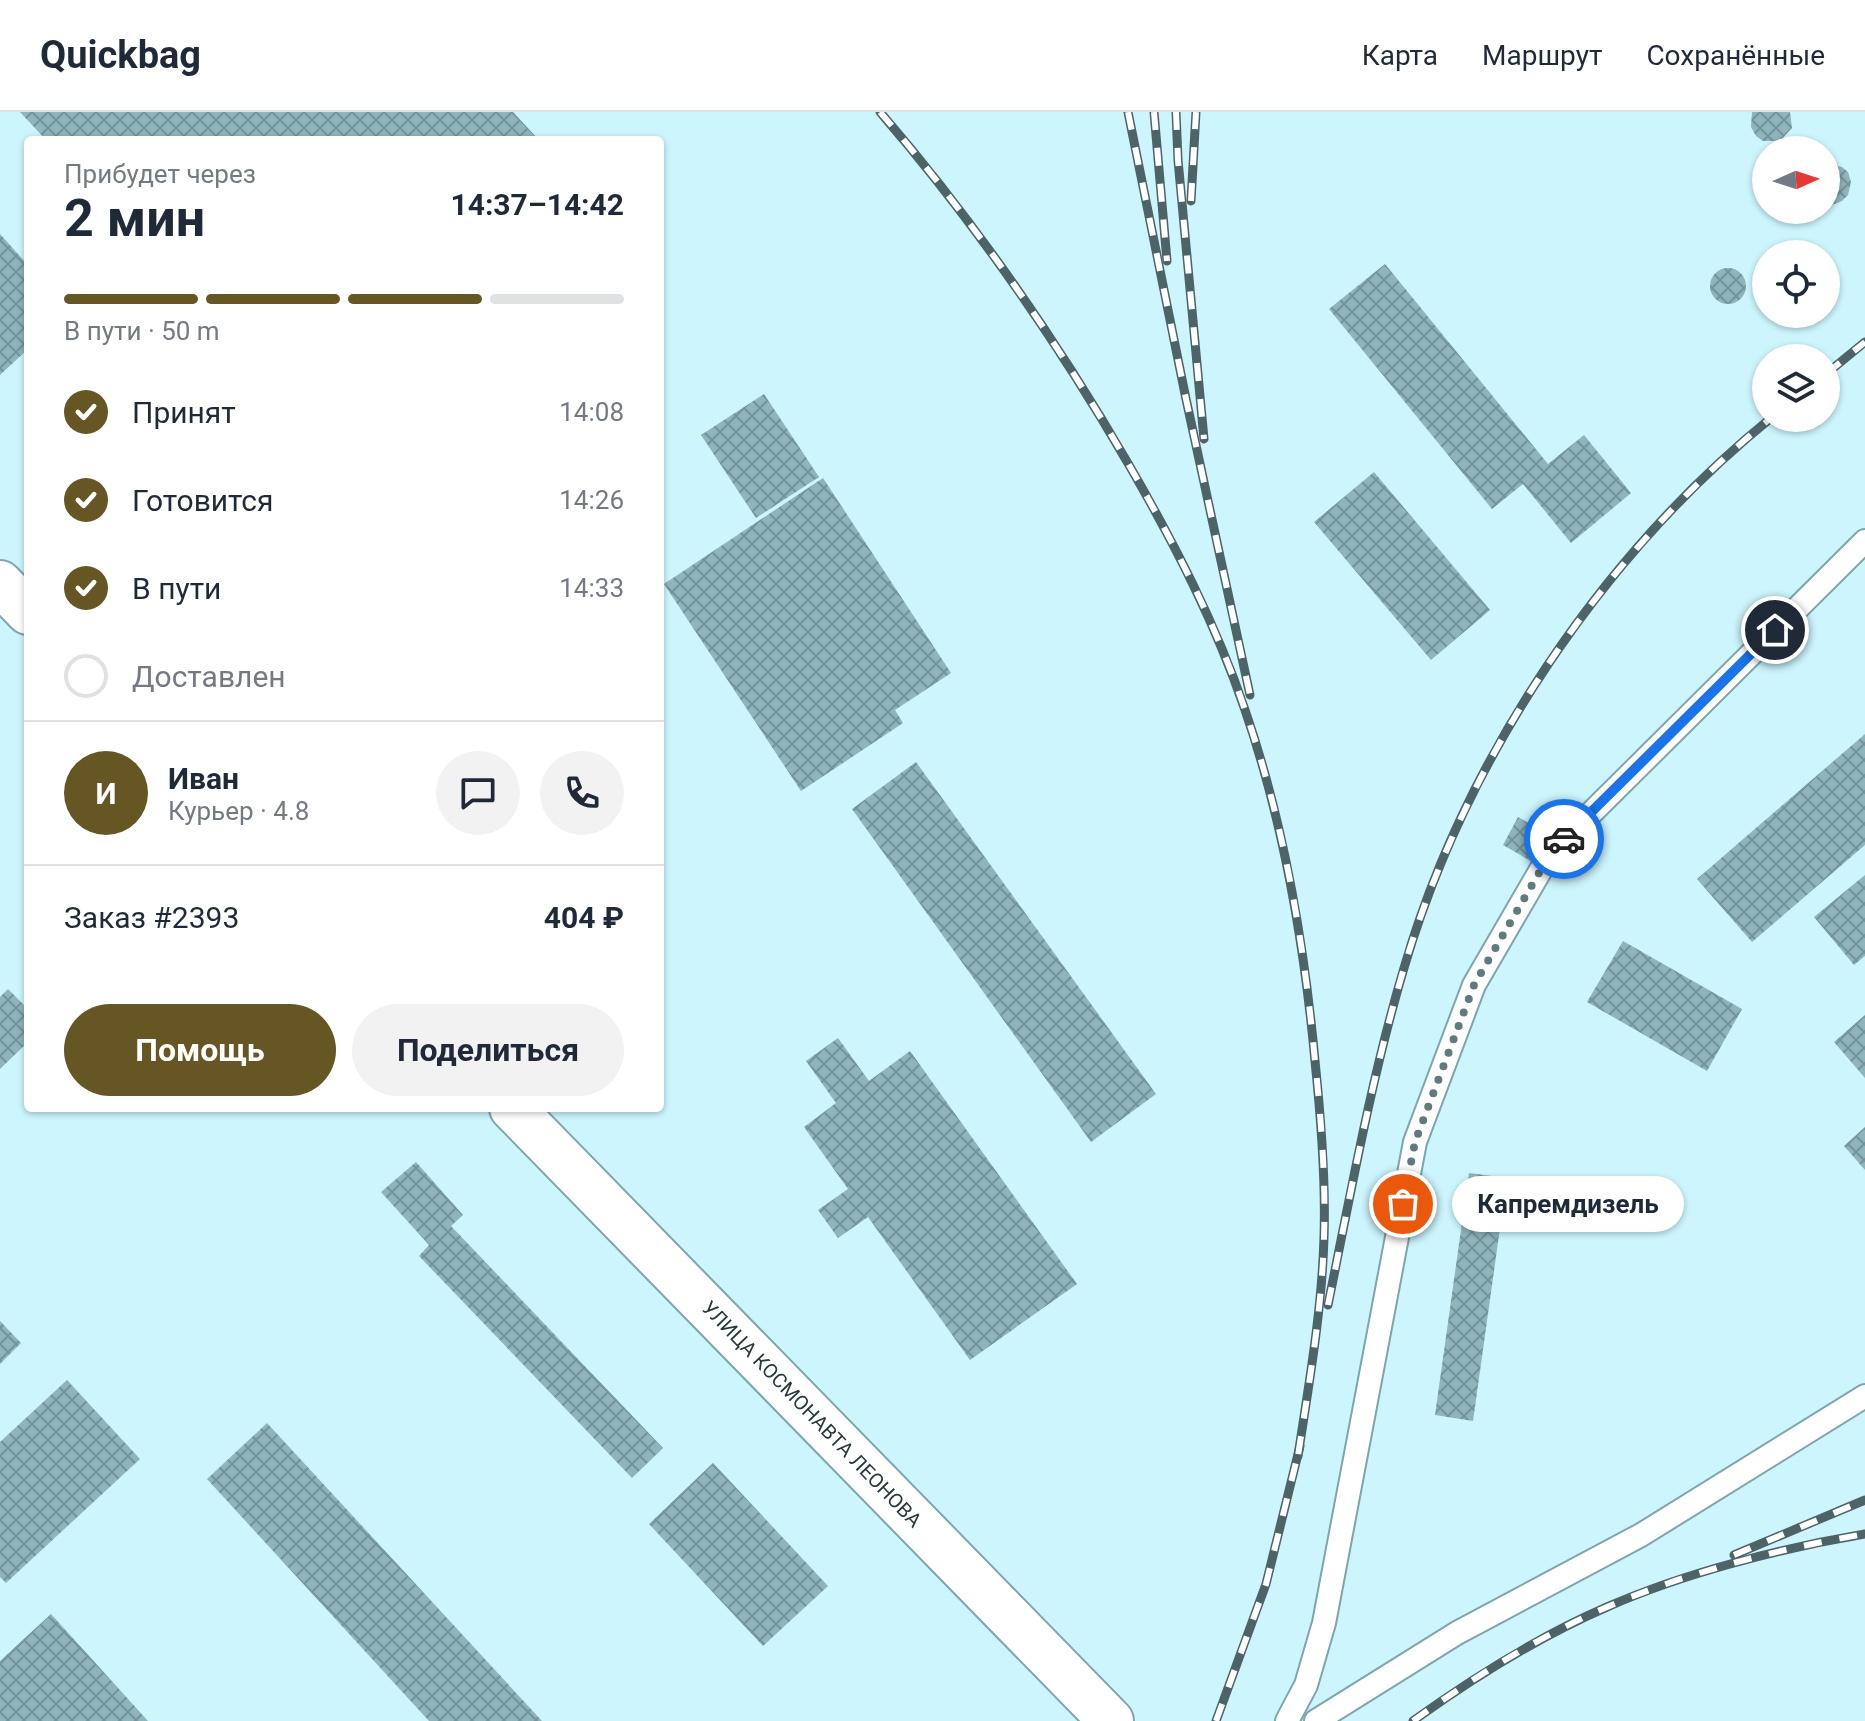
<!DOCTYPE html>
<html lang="ru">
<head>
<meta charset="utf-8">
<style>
	:root { --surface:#fff; --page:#f2f2f3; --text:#1f2937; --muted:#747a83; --line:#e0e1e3; --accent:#665623 }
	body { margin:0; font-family:Roboto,sans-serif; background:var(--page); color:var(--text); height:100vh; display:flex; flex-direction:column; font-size:30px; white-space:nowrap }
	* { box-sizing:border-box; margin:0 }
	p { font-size:26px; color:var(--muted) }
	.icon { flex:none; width:44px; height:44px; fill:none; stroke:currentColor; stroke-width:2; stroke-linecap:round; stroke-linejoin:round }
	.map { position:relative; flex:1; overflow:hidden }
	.details { position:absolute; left:24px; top:24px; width:640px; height:976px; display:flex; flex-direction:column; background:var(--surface); border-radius:8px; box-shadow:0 2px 6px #0004 }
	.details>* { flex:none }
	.needle { width:52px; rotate:87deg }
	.controls { position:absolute; left:1752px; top:24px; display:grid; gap:16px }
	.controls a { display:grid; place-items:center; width:88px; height:88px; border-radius:50%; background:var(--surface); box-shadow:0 2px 6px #0004; font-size:40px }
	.pin { position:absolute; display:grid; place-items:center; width:68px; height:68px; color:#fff; margin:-34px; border:4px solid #fff; border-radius:50%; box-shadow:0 2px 8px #0007 }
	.courier { position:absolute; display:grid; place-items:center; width:80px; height:80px; margin:-40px; border:6px solid #1a73e8; border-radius:50%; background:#fff; color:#222; box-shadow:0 2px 10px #0007 }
	.bubble { position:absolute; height:56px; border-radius:28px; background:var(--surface); box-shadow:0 2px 6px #0004; font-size:26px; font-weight:700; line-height:56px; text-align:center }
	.overview em { font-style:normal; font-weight:700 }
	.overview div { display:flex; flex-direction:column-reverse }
	.overview { display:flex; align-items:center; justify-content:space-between; height:136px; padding:0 40px }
	h1 { font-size:52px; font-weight:700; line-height:60px }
	.bar { display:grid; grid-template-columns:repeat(4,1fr); gap:12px 8px; align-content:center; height:96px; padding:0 40px }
	.bar i { height:10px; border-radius:6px; background:var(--line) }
	.bar .selected { background:var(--accent) }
	.bar p { grid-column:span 4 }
	.line { display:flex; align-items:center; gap:20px; padding:0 40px; border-top:2px solid var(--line) }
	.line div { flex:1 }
	.round { display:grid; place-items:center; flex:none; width:84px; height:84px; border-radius:42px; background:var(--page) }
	ol { padding:0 40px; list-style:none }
	li { display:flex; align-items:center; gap:24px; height:88px }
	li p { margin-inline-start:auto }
	li .icon { padding:8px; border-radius:50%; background:var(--accent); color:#fff; stroke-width:4 }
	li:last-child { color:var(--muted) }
	li i { width:44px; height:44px; border:4px solid var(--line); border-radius:50% }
	.button { display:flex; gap:16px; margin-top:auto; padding:16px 40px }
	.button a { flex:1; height:92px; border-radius:48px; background:var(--accent); color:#fff; font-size:32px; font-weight:700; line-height:92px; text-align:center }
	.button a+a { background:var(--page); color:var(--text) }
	header { display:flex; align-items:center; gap:48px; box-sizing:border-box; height:112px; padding:0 40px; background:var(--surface); border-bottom:2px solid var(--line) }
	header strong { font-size:38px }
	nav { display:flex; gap:44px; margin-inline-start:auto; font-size:28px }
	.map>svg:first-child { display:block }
	.building { fill:url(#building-cross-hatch) }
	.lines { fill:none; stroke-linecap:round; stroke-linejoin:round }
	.lane-casing { stroke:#7ea5ad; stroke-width:26 }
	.secondary-casing { stroke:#7ea5ad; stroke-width:48 }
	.lane { stroke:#fff; stroke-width:22 }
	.secondary { stroke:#fff; stroke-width:44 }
	.rail-casing { stroke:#4d6367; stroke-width:9 }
	.rail { stroke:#fff; stroke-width:6; stroke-dasharray:18; stroke-linecap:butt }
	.done { stroke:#617a7e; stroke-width:8; stroke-dasharray:0 14.4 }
	.route { stroke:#1a73e8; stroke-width:10 }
	.labels { text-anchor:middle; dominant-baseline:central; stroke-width:7; stroke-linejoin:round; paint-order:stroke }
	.street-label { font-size:20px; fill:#27373a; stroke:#fff }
</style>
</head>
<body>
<header>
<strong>Quickbag</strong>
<nav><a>Карта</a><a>Маршрут</a><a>Сохранённые</a></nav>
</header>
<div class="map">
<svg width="1865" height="1609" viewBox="0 0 1865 1609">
	<defs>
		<pattern id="building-cross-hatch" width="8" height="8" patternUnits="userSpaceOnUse" patternTransform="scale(2)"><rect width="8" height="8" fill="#8eb4bc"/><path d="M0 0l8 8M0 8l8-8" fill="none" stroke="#74939a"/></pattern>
	</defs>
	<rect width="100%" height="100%" fill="#ccf5fd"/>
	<g class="building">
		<path d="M20,0H513L539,28H46Z"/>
		<path d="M1752,0H1790L1792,16L1780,29H1763L1756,24L1751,15Z"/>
		<path d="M1826,51L1842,55L1848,60L1851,70L1848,83L1842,89L1832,93H1826Z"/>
		<path d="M0,122L28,153V237L0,263Z"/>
		<path d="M1385,152L1548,352L1584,323L1631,381L1571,431L1523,372L1492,397L1329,197Z"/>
		<circle cx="1728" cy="174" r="18"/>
		<path d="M764,282L819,365L756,406L701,323Z"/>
		<path d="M1374,360L1490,498L1431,548L1314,410Z"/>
		<path d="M823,366L951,561L895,598L903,611L801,679L664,472Z"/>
		<path d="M1865,622V733L1752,830L1697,767Z"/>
		<path d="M916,650L1156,982L1091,1030L852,697Z"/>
		<path d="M1518,705L1550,723L1534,751L1503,733Z"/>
		<path d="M1865,763V844L1854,853L1814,805Z"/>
		<path d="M1623,829L1742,897L1707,959L1587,890Z"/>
		<path d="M8,877L28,897V930L0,957V885Z"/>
		<path d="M1865,903V966L1834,930Z"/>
		<path d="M838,926L869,969L910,939L1077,1172L970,1248L868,1105L838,1126L818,1098L848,1077L804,1015L836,991L806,949Z"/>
		<path d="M1865,1015V1058L1844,1034Z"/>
		<path d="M416,1050L463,1103L451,1114L663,1336L632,1366L419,1144L429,1133L381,1080Z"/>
		<path d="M1469,1061L1507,1066L1473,1309L1435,1303Z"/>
		<path d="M0,1209L21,1231L0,1252Z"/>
		<path d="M67,1268L140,1347L6,1471L0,1465V1330Z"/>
		<path d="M267,1311L542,1609H429L207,1367Z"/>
		<path d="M713,1351L828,1474L763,1534L649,1412Z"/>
		<path d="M51,1502L148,1609H0V1549Z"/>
	</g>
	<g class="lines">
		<g class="lane-casing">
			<g id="lane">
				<path d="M1287,1609L1306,1573L1324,1511L1415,1030L1474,873L1550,742L1865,429"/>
				<path d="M1316,1609L1457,1521L1641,1423L1865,1284"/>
			</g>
		</g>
		<g class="secondary-casing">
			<g id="secondary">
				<path d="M0,471L28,500"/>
				<path d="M512,996L1111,1609"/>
			</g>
		</g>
		<use href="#lane" class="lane"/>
		<use href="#secondary" class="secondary"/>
		<g class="rail-casing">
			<g id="rail">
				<path d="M880,0C974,109 1057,229 1129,353C1174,431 1216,512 1245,598C1284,711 1304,830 1315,949C1321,1007 1326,1067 1324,1125C1322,1198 1309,1271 1298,1344"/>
				<path d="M1128,0L1186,287L1250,583"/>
				<path d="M1154,0L1167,149"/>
				<path d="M1176,0L1178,48L1204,327"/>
				<path d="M1191,89L1196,0"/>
				<path d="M1826,262L1865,230"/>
				<path d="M1328,1193C1351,1080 1371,967 1404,856C1465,647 1602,443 1771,306"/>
				<path d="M1734,1443L1865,1388"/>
				<path d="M1216,1609L1266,1472L1300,1334"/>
				<path d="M1413,1609C1474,1565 1538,1525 1607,1495C1684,1461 1782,1436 1865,1422"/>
			</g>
		</g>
		<use href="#rail" class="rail"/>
	</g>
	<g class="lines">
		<path class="done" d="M1403,1092L1415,1030L1474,873L1550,742L1564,727"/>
		<path class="route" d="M1564,727L1775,518"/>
	</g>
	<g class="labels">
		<g class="street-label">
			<text transform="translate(812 1302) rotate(46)">УЛИЦА КОСМОНАВТА ЛЕОНОВА</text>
		</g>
	</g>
</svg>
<div class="controls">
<a><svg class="needle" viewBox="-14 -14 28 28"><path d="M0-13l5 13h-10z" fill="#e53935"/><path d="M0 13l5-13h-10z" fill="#747a83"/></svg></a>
<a><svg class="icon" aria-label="locate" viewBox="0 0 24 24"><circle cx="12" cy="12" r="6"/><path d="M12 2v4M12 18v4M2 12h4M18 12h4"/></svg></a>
<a><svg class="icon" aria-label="layers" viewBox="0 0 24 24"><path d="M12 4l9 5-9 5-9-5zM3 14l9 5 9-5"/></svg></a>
</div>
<div class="pin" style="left:1403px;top:1092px;background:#ea580c"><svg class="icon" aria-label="bag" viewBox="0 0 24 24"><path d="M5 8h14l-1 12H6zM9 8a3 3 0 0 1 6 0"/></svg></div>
<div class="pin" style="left:1775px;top:518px;background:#1f2937"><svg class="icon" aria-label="home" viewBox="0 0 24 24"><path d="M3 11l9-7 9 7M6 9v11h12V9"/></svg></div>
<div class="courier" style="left:1564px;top:727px"><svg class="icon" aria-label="car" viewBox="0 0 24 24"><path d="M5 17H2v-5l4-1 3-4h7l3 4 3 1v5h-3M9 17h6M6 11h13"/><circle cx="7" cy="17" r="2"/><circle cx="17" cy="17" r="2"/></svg></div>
<div class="bubble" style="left:1452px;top:1064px;width:232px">Капремдизель</div>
<section class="details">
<div class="overview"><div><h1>2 мин</h1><p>Прибудет через</p></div><em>14:37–14:42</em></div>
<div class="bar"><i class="selected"></i><i class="selected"></i><i class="selected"></i><i></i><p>В пути · 50 m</p></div>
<ol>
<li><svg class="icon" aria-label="check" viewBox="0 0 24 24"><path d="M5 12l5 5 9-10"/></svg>Принят<p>14:08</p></li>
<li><svg class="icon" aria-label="check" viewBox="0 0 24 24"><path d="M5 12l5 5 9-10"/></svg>Готовится<p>14:26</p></li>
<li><svg class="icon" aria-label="check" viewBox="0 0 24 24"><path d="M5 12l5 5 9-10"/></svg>В пути<p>14:33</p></li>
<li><i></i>Доставлен</li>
</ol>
<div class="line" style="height:144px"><b class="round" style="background:var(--accent);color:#fff">И</b><div><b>Иван</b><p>Курьер · 4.8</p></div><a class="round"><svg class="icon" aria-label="chat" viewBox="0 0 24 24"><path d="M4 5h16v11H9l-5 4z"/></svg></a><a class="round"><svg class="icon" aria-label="phone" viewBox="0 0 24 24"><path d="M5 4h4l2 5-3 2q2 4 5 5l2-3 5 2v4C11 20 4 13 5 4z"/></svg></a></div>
<div class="line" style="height:104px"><div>Заказ #2393</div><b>404 ₽</b></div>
<div class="button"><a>Помощь</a><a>Поделиться</a></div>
</section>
</div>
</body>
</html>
